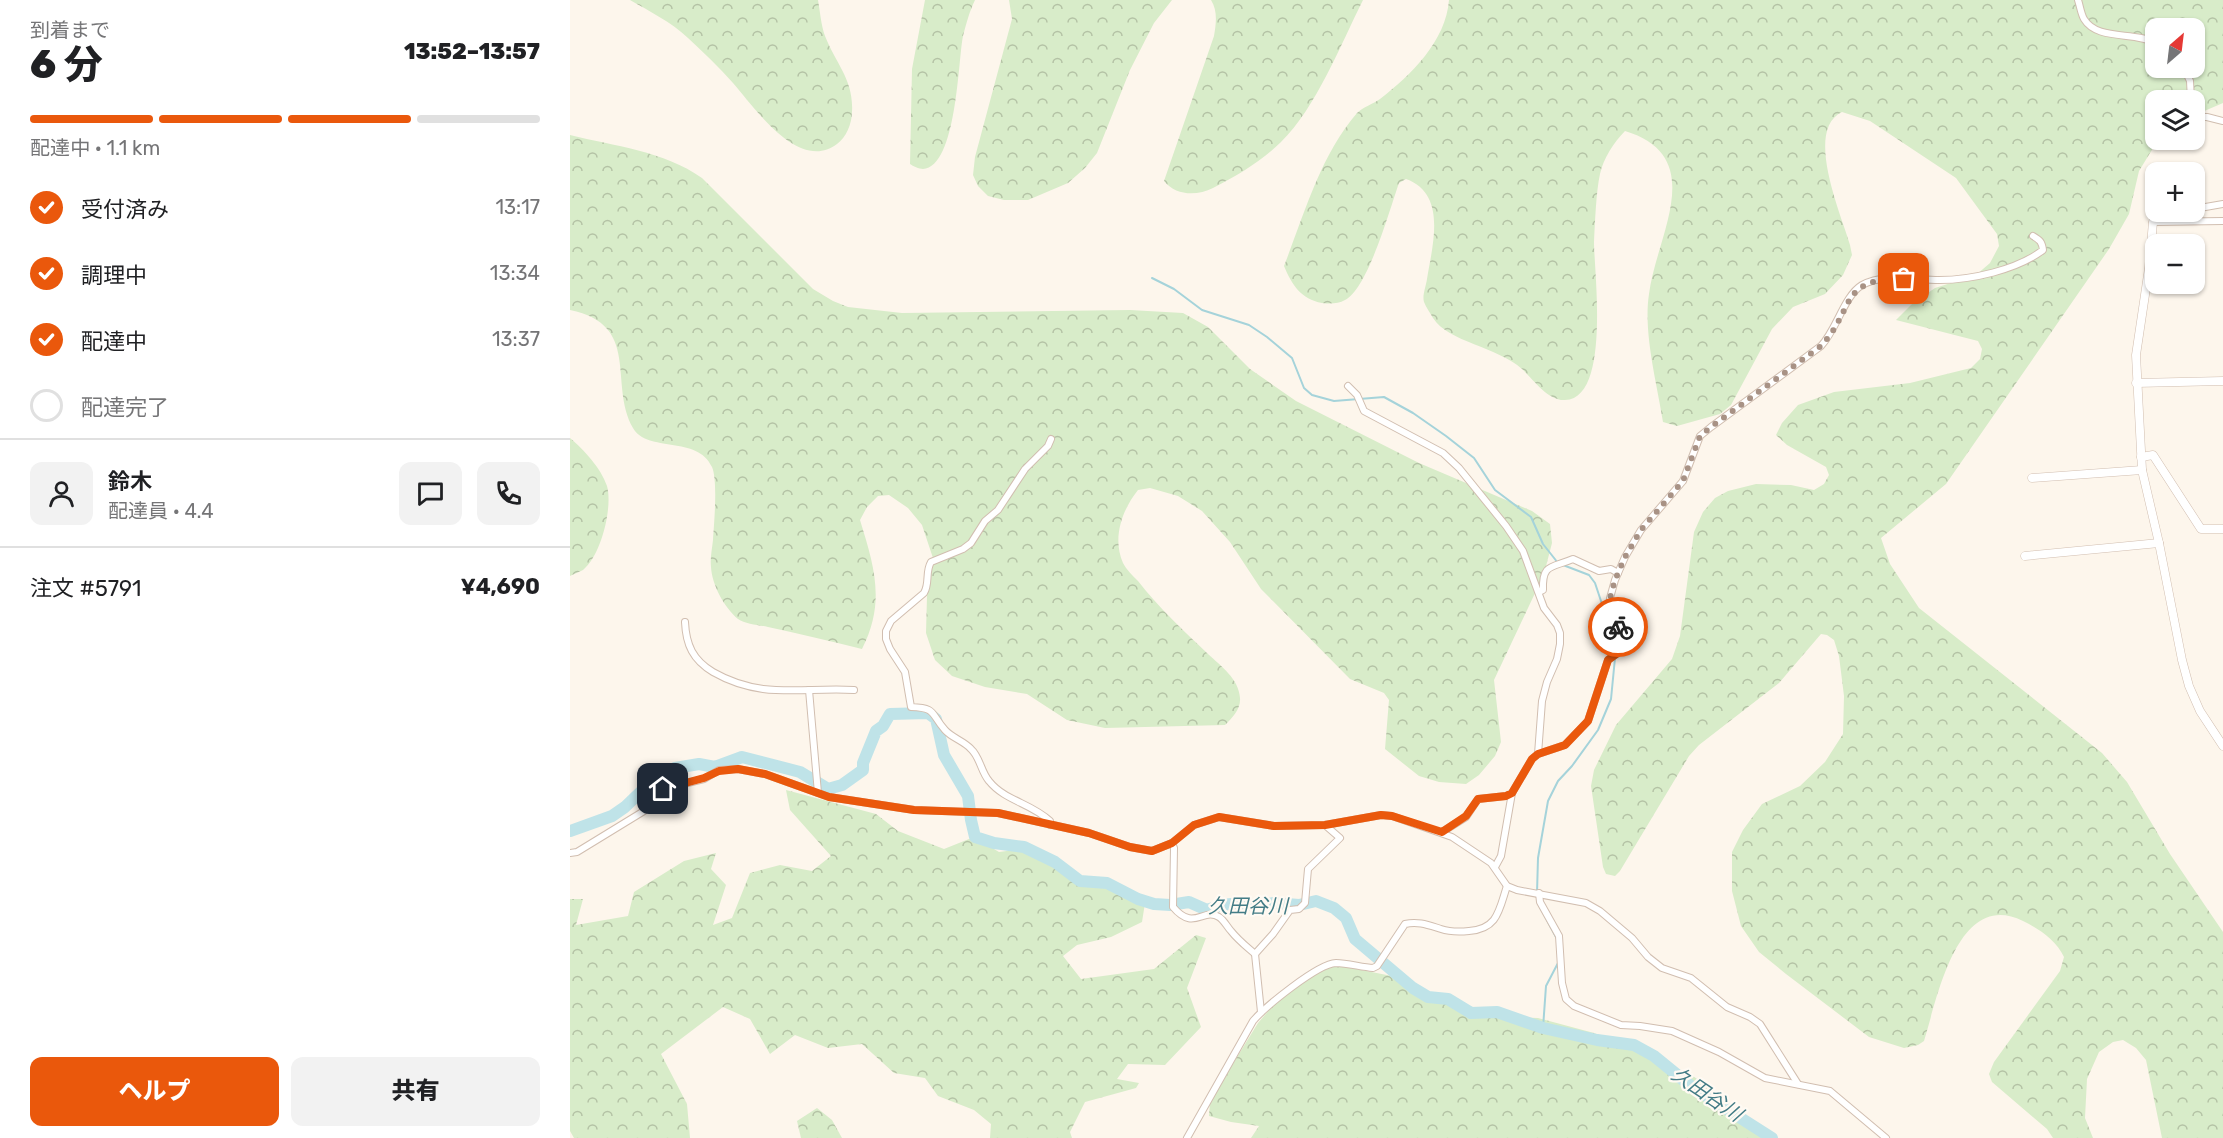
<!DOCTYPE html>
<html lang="ja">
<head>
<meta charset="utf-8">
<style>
	:root { --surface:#fff; --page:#f2f2f2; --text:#202124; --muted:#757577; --line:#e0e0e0; --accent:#ea580c }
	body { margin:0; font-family:Rubik,"Noto Sans JP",sans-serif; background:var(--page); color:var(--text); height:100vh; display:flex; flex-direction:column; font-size:22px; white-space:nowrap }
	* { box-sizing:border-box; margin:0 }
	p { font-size:20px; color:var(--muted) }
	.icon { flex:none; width:33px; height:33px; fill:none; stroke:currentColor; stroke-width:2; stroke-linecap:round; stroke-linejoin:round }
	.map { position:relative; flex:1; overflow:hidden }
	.drawer { display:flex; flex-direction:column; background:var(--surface); width:570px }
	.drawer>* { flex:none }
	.needle { width:39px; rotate:28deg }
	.controls { position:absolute; left:1575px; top:18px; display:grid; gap:12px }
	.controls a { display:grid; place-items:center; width:60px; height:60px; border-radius:12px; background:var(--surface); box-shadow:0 2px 4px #0004; font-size:30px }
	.pin { position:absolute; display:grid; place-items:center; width:51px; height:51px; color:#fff; margin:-26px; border-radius:12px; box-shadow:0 3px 9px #0006 }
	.courier { position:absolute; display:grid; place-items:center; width:60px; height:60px; margin:-30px; border:4px solid #ea580c; border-radius:50%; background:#fff; color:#222; box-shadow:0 2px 8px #0007 }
	.headline em { font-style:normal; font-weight:800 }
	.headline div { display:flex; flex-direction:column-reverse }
	.headline { display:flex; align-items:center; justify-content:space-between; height:102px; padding:0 30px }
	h1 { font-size:39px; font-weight:800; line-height:45px }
	.bar { display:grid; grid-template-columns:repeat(4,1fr); gap:9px 6px; align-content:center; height:72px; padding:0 30px }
	.bar i { height:8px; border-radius:4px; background:var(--line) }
	.bar .on { background:var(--accent) }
	.bar p { grid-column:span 4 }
	.line { display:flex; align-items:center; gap:15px; padding:0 30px; border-top:2px solid var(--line) }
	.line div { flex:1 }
	.round { display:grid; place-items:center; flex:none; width:63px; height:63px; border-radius:12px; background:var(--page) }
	ol { padding:0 30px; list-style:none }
	li { display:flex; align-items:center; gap:18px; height:66px }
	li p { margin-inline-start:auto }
	li .icon { padding:6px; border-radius:50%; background:var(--accent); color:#fff; stroke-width:4 }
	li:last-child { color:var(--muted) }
	li i { width:33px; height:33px; border:3px solid var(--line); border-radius:50% }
	.primary-button { display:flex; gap:12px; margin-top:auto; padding:12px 30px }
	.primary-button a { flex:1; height:69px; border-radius:12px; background:var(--accent); color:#fff; font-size:24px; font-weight:800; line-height:69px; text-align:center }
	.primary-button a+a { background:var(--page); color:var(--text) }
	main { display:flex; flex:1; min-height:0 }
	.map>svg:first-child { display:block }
	.forest { fill:url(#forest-crowns); fill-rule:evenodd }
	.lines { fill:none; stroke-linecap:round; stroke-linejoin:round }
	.stream { stroke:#a5d3da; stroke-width:2 }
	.river { stroke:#bfe3e8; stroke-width:12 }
	.minor-casing { stroke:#d1beb0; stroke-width:8 }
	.tertiary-casing { stroke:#d1beb0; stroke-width:9 }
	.minor { stroke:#fff; stroke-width:6 }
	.tertiary { stroke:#fff; stroke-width:8 }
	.done { stroke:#a89285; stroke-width:6; stroke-dasharray:0 10.8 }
	.route { stroke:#ea580c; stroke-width:8 }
	.labels { text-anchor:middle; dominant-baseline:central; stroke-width:4.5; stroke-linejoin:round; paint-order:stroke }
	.water-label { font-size:20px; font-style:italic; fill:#437c86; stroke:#fffaf3 }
</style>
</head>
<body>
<main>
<section class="drawer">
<div class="headline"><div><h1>6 分</h1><p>到着まで</p></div><em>13:52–13:57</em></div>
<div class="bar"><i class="on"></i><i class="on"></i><i class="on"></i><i></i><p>配達中 · 1.1 km</p></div>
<ol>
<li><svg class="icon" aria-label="check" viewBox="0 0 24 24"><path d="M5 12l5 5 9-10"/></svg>受付済み<p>13:17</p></li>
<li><svg class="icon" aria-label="check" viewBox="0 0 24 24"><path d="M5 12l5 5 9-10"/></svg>調理中<p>13:34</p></li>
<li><svg class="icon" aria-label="check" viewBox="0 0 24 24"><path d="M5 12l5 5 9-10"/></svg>配達中<p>13:37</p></li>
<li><i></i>配達完了</li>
</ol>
<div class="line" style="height:108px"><a class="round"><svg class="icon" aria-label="person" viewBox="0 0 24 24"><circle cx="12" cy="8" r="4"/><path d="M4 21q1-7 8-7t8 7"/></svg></a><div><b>鈴木</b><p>配達員 · 4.4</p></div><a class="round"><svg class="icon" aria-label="chat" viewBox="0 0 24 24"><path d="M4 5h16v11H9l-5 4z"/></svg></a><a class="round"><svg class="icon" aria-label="phone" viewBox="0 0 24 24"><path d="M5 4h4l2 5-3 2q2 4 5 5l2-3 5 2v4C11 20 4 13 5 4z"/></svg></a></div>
<div class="line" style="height:78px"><div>注文 #5791</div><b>¥4,690</b></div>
<div class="primary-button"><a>ヘルプ</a><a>共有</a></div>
</section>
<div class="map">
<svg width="1653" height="1138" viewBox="0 0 1653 1138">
	<defs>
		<pattern id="forest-crowns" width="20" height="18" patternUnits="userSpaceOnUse" patternTransform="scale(1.5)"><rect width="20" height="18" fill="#d8ecc9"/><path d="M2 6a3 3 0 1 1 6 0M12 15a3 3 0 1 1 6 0" fill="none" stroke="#b4c2a5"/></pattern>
	</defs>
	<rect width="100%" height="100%" fill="#fdf6ec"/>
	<g class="forest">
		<path d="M60,0H248C250,11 251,25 255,36C266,64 284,80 282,112C282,123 276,138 267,144C229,173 184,107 163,83C149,67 133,52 118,38C101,22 79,11 60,0Z"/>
		<path d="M355,0H405C400,10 396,24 393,36C388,60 387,167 353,169C349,169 343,166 340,164L342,69Z"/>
		<path d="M439,0H602L584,23L560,70L527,153L515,168L498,183L458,200H434L418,196L408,186L403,175L405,157L442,19Z"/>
		<path d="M641,0H793C771,44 746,108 711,142C692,161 667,176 643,188C627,196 606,196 594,181L644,36C646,24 648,11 641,0Z"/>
		<path d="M879,0H1653V103L1625,115L1624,100H1586V140H1588L1569,171L1559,214L1539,249L1376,484L1311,538L1320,564L1349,608L1532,753L1557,782L1600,854L1653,932V1138H1592L1576,1060L1566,1048L1553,1040L1543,1042L1529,1052L1517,1079L1515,1118L1523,1138H1483L1477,1129L1422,1082L1419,1074L1424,1062L1490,971L1494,957C1486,940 1469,929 1453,921C1387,888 1367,1000 1354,1041L1348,1045L1334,1048L1299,1037L1216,974L1189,952L1171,926L1162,891V852L1173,830L1192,804L1230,786L1255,762L1273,734L1274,696L1269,656L1264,640L1257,635L1251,634L1209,683L1129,745L1119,756L1050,871L1045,876L1036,874L1033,867L1021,786L1024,770L1046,725L1102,659L1110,636L1124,532L1133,512L1145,498L1158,491L1186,484L1221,485L1244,490L1254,484L1259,475L1256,467L1217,445L1206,435L1212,423L1228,405L1264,392L1340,383L1401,368L1410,359L1412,349L1408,341L1326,320L1343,303L1365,288L1406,275L1420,263L1429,246L1427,234L1386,178L1300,121L1272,112C1234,130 1271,214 1280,245L1282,255L1273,275L1255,294L1223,307L1202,329L1161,405L1150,414L1107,426L1093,422C1087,383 1073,333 1079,294C1086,236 1140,157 1055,131C1044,142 1033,159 1030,174C1026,192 1025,223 1024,242C1024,271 1041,399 995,400C978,401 963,379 952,369C928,347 878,342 863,318C860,313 856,307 854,302C852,296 856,286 857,279C862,247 878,194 836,179L829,183C820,208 798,289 775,300C768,304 760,304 752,303C731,299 722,285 714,266C734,215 750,156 787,113C793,107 803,104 810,99C841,75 876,41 879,0ZM1586,28H1624V68H1586Z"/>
		<path d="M0,135C44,146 94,151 132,178L243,289L263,301L278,307L332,313L560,310L613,313L638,327L680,369L726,401L849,463L962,511L980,524L982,543L974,574L924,680L931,742L925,756L909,775L896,784L869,782L849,776L815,749L819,700L814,693L780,679L691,589L660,542L632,511L608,496L580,488L568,490C552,510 542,538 553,563C556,569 563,576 568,581C589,608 614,631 638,654C651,666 669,679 670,698C671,709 662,718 655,725L535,728L497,720L457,694L415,687L382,676L365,660L356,633L357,596L363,558L352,525L338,508L319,495L308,496L297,507L290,520C304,566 316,602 292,649C261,641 230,634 198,627C189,625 175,624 168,619C154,607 142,585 141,567C140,558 142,549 143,540C144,523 148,481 142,467C128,435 77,453 63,428C38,383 72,325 0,310Z"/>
		<path d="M0,438C14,450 31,468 37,486C43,507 31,556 13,570C9,572 4,574 0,576Z"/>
		<path d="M216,790L306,814L328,831L374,849L404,837L429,852L452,849L474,858L505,881L546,885L575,903L572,922L541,937L507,945L493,956L511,979L584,969L626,935L636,938L617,988L631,1027L595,1065L558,1064L547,1079L569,1083L566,1088L515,1102L500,1132L502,1138H420L421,1124L404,1110L368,1096L355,1078L324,1073L292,1044L258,1048L225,1035L200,1054L180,1019L153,1007L91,1054L117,1104L120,1138H4L0,1131V899H13L6,925L58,916L64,892L114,861L146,853L141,869L156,885L143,925L162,918L180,873L210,865L242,871L261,856L220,810Z"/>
		<path d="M771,966L827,977L838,983L853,996L878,1002L903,1015L921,1014L940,1017L968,1018L1024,1033L1063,1048L1123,1076L1149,1095L1199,1138H681L689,1126L661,1122L639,1116L640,1101L688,1023L712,995L758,967Z"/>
		<path d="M247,1108L262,1120L272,1138H231L227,1121Z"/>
	</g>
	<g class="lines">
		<g class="stream">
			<path d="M582,278L604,289L632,310L679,325L697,337L722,358L734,388L742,395L764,401L814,397L843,413L876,436L904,458L925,490L961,517L973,544L988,563"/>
			<path d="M993,565L1019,575L1025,583L1032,604L1034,622L1046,652"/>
			<path d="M967,893L968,858L978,801L988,781L1002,766L1028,730L1041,699L1045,658"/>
			<path d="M970,907L987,939"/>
			<path d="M973,1028L976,986L988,963"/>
		</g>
		<path class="river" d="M0,831L42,816L55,807L82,781L105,768L129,764L145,767L172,757L230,772L258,789L272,785L293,770V763L306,731L313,726L320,714L358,713L366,719L374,755L398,796L401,820L405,837L424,843L454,847L485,862L510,881L537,883L568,899L584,904L600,905L619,902L637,910L652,905L671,903L686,906L704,903L729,905L746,901L764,908L776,918L785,939L843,988L858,997L878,999L901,1013L927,1012L973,1028L1027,1040L1064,1045L1084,1056L1122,1087L1202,1138"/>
		<g class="minor-casing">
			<g id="minor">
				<path d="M1508,0C1510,6 1511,14 1514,19C1527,41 1564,31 1586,43"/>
				<path d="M1614,68L1620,81L1621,100"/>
				<path d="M1624,117H1637L1653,121"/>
				<path d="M1624,209L1653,204"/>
				<path d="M1583,222L1653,221"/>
				<path d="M1583,222L1587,217L1614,212"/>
				<path d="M778,386L787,395L794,411L873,453L889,468L936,526L953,551L974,608L987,625L990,633V644L987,659L977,682L972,701L968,754"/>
				<path d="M969,592L973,590C972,563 982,568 1003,559L1029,571L1041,569L1048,573"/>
				<path d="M115,622C116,645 123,660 143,672C192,700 232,687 284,690"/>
				<path d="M239,690L248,793"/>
				<path d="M480,825V821C461,803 435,801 419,781C411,772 410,757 401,749C394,741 382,738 375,730C360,713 367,708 341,707L335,672L320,649L316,639V631L321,621L354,593C360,583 355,572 361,562L393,549L401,543L415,521L428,510L455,469L478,446L481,439"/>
				<path d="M872,832L896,817L908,799L936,796L942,793"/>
				<path d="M602,843L604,848L603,907C624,932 633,907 649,917C654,920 657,927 661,931C668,940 677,947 685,954L691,1012"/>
				<path d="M0,853L7,852L74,811L93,789L134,779L149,770L168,769L195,774L259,797L344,810L428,813L519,833L560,847L582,851L602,843L624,825L649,817L704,826L755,825L811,815L822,816L882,837L921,863L937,886L947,890L1016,903L1030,911L1062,938L1078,957L1092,968L1121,978L1157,1007L1180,1017L1190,1024L1228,1084"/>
				<path d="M925,867L931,856L942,793L962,759L968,754L995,745L1018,721L1038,660L1049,652L1053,646V638L1041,608L1040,598L1045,580L1055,557L1071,530L1113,481L1130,436L1141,427L1251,346C1267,329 1274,296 1292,285C1313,273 1345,280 1369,280C1401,280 1447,270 1473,250C1472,242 1470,240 1463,236"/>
				<path d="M969,893L970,902L989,936L992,983L996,999L1004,1006L1051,1025L1070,1026L1102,1031L1149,1052L1195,1078L1260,1091L1316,1138"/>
				<path d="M685,954L703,934L720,910L729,909L735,903L738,869L770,838L755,825"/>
				<path d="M617,1138L683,1021C695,1007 747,964 766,963C777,963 791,967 803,968L807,966L835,924C848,921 858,925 871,929C880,932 889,932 899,931C928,929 929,910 937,886"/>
			</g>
		</g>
		<g class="tertiary-casing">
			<g id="tertiary">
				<path d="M1583,222L1579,268L1566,355L1572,470L1589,543L1612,660L1619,686L1630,711L1653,746"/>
				<path d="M1566,383L1653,381"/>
				<path d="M1571,457L1583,455L1631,529H1653"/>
				<path d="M1462,478L1572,470"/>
				<path d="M1455,556L1589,543"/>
			</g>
		</g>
		<use href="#minor" class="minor"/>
		<use href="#tertiary" class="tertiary"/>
	</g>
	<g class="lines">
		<path class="done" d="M1048,627L1041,608L1040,598L1045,580L1055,557L1071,530L1113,481L1130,436L1141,427L1251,346C1286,308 1268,278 1334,279"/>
		<path class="route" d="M93,789L134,778L149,771L168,769L195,774L259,797L344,810L428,813L519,833L560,847L582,851L602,843L624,825L649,817L704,826L755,825L811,815L822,816L872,832L896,816L908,799L936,796L942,793L962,759L968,754L995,745L1018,721L1038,660L1049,652L1053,646V638L1048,627"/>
	</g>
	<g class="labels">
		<g class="water-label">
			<text x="678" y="906">久田谷川</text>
			<text transform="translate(1137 1094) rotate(34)">久田谷川</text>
		</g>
	</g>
</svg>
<div class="controls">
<a><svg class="needle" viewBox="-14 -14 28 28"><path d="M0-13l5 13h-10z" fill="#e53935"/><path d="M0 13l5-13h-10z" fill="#757577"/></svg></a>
<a><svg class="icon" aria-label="layers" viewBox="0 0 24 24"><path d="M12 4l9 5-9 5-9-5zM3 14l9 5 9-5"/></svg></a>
<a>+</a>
<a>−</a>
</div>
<div class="pin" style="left:1334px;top:279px;background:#ea580c"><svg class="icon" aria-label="bag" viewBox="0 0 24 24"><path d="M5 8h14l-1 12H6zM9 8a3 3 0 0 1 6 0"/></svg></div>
<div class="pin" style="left:93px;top:789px;background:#1f2937"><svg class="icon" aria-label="home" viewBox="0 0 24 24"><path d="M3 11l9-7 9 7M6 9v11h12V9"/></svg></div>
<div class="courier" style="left:1048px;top:627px"><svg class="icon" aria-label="bike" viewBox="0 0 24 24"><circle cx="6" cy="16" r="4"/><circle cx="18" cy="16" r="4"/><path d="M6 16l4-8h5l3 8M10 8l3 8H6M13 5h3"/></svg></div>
</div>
</main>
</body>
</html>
